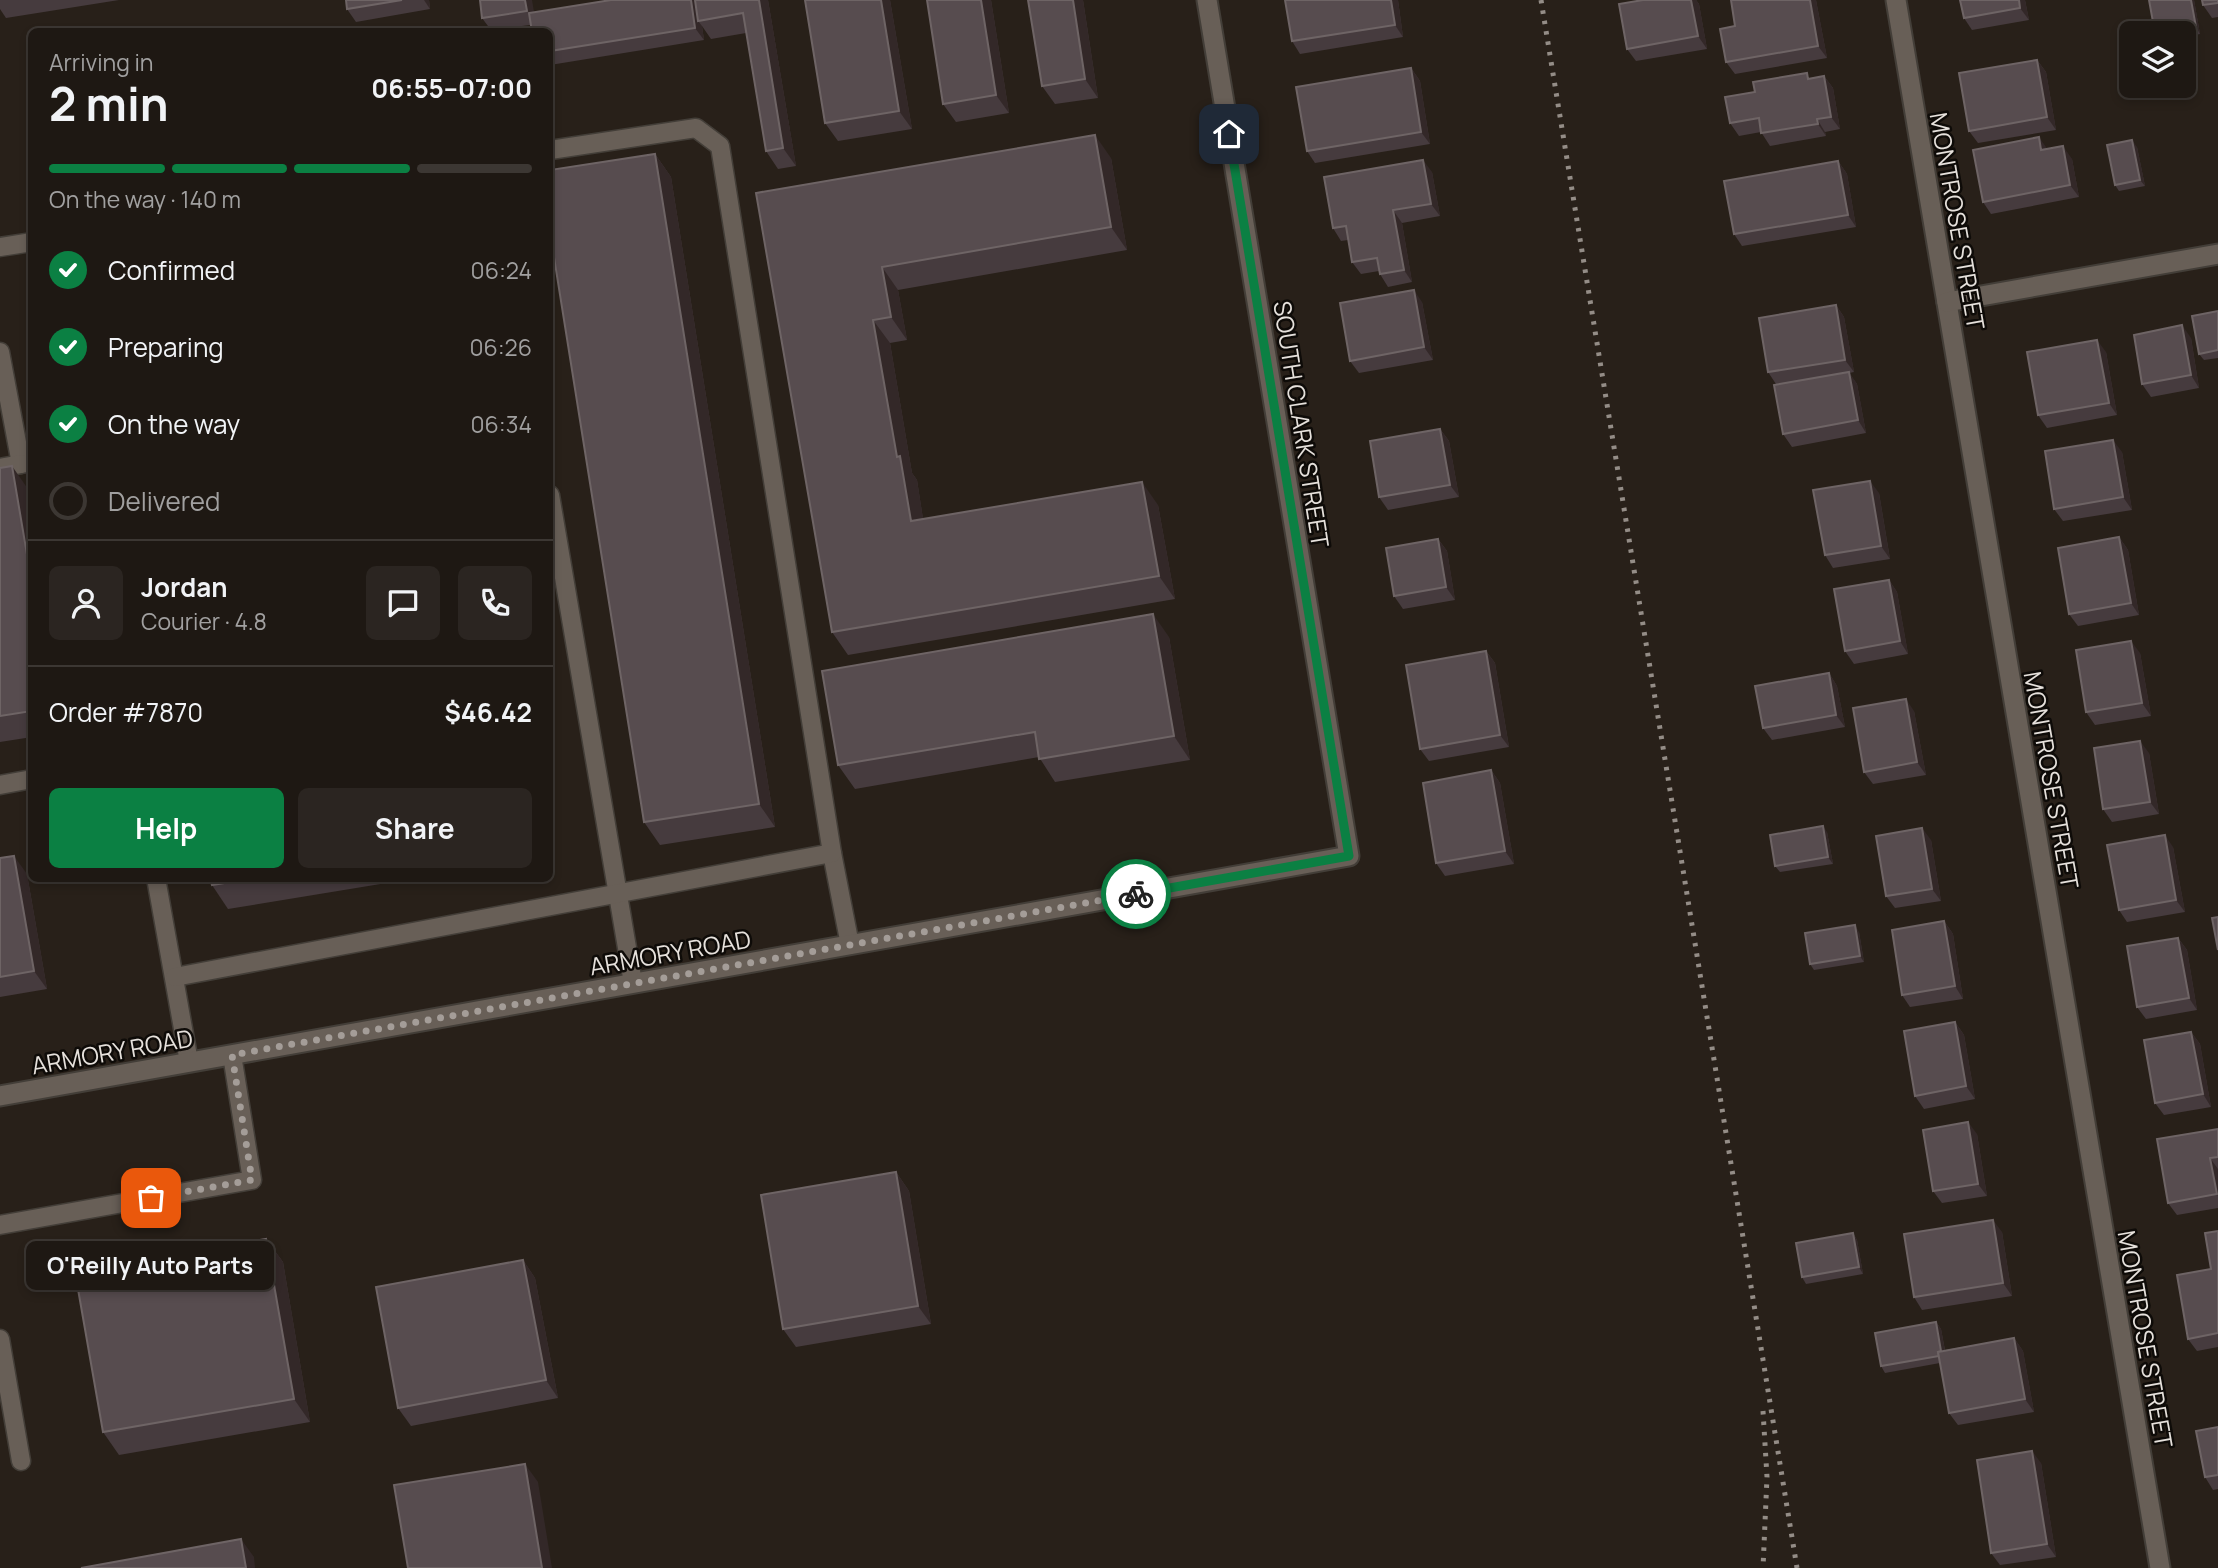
<!DOCTYPE html>
<html lang="en">
<head>
<meta charset="utf-8">
<style>
	:root { --surface:#1e1813; --page:#2b2521; --text:#f1f3f6; --muted:#a1a0a0; --line:#3c3733; --accent:#0b8043 }
	body { margin:0; font-family:Manrope,sans-serif; background:var(--page); color:var(--text); height:100vh; display:flex; flex-direction:column; font-size:26px; white-space:nowrap }
	* { box-sizing:border-box; margin:0 }
	p { font-size:23px; color:var(--muted) }
	.icon { flex:none; width:38px; height:38px; fill:none; stroke:currentColor; stroke-width:2; stroke-linecap:round; stroke-linejoin:round }
	.map { position:relative; flex:1; overflow:hidden }
	.panel { position:absolute; left:28px; top:28px; width:525px; height:854px; display:flex; flex-direction:column; background:var(--surface); border-radius:10px; box-shadow:0 4px 10px #0003,0 0 0 2px var(--line) }
	.panel>* { flex:none }
	.tools { position:absolute; left:2119px; top:21px; display:grid; gap:14px }
	.tools a { display:grid; place-items:center; width:77px; height:77px; border-radius:10px; background:var(--surface); box-shadow:0 4px 10px #0003,0 0 0 2px var(--line); font-size:35px }
	.pin { position:absolute; display:grid; place-items:center; width:60px; height:60px; color:#fff; margin:-30px; border-radius:14px; box-shadow:0 4px 10px #0006 }
	.courier { position:absolute; display:grid; place-items:center; width:70px; height:70px; margin:-35px; border:5px solid #0b8043; border-radius:50%; background:#fff; color:#222; box-shadow:0 2px 9px #0007 }
	.bubble { position:absolute; height:49px; border-radius:10px; background:var(--surface); box-shadow:0 4px 10px #0003,0 0 0 2px var(--line); font-size:23px; font-weight:700; line-height:49px; text-align:center }
	.overview em { font-style:normal; font-weight:700 }
	.overview div { display:flex; flex-direction:column-reverse }
	.overview { display:flex; align-items:center; justify-content:space-between; height:119px; padding:0 21px }
	h1 { font-size:46px; font-weight:700; line-height:52px }
	.bar { display:grid; grid-template-columns:repeat(4,1fr); gap:10px 7px; align-content:center; height:84px; padding:0 21px }
	.bar i { height:9px; border-radius:5px; background:var(--line) }
	.bar .on { background:var(--accent) }
	.bar p { grid-column:span 4 }
	.line { display:flex; align-items:center; gap:18px; padding:0 21px; border-top:2px solid var(--line) }
	.line div { flex:1 }
	.round { display:grid; place-items:center; flex:none; width:74px; height:74px; border-radius:10px; background:var(--page) }
	ol { padding:0 21px; list-style:none }
	li { display:flex; align-items:center; gap:21px; height:77px }
	li p { margin-inline-start:auto }
	li .icon { padding:7px; border-radius:50%; background:var(--accent); color:#fff; stroke-width:4 }
	li:last-child { color:var(--muted) }
	li i { width:38px; height:38px; border:4px solid var(--line); border-radius:50% }
	.action { display:flex; gap:14px; margin-top:auto; padding:14px 21px }
	.action a { flex:1; height:80px; border-radius:10px; background:var(--accent); color:#fff; font-size:28px; font-weight:700; line-height:80px; text-align:center }
	.action a+a { background:var(--page); color:var(--text) }
	.map>svg:first-child { display:block }
	.lines { fill:none; stroke-linecap:round; stroke-linejoin:round }
	.service-casing { stroke:#433e38; stroke-width:21 }
	.minor-casing { stroke:#433e38; stroke-width:23 }
	.service { stroke:#685f57; stroke-width:18 }
	.minor { stroke:#685f57; stroke-width:19 }
	.rail { stroke:#948d87; stroke-width:5; stroke-dasharray:3.5 7; stroke-linecap:butt }
	.wall { fill:#463b3e }
	.shaded-wall { fill:#332828 }
	.building { fill:#574c4f; stroke:#6e6465; stroke-width:2 }
	.done { stroke:#a49d98; stroke-width:7; stroke-dasharray:0 12.6 }
	.route { stroke:#0b8043; stroke-width:9 }
	.labels { text-anchor:middle; dominant-baseline:central; stroke-width:5; stroke-linejoin:round; paint-order:stroke }
	.street-label { font-size:24px; fill:#e6e1dc; stroke:#0e0b08 }
</style>
</head>
<body>
<div class="map">
<svg width="2218" height="1568" viewBox="0 0 2218 1568">
	<rect width="100%" height="100%" fill="#282019"/>
	<g class="lines">
		<g class="service-casing">
			<g id="service">
				<path d="M0,247L32,242"/>
				<path d="M0,352L21,464L32,462"/>
				<path d="M0,468L21,464"/>
				<path d="M550,495L633,983"/>
				<path d="M0,785L32,779"/>
				<path d="M832,853L850,945"/>
				<path d="M156,878L189,1062"/>
				<path d="M175,977L832,853L720,146L696,128L550,150"/>
				<path d="M0,1225L252,1180L232,1055"/>
				<path d="M0,1339L21,1461"/>
			</g>
		</g>
		<g class="minor-casing">
			<g id="minor">
				<path d="M1896,0L2160,1568"/>
				<path d="M1947,302L2218,254"/>
				<path d="M0,1096L1349,856L1207,0"/>
			</g>
		</g>
		<use href="#service" class="service"/>
		<use href="#minor" class="minor"/>
		<g class="rail">
			<path d="M1541,0L1797,1568"/>
			<path d="M1763,1411L1767,1477L1763,1568"/>
		</g>
	</g>
	<g class="wall">
		<path d="M0,0H119L6,18L0,9Z"/>
		<path d="M346,0H429L430,9L356,22L347,9Z"/>
		<path d="M480,0L534,13L611,0H768L796,166L778,169L766,151L746,33L711,39L702,26L704,40L550,65V32L530,25L491,30L482,18Z"/>
		<path d="M890,0L912,129L838,141L825,123Z"/>
		<path d="M927,0H991L1009,113L956,122L943,104Z"/>
		<path d="M1083,0L1098,98L1055,104L1042,86Z"/>
		<path d="M1285,0H1398L1403,37L1300,54L1292,41Z"/>
		<path d="M1643,0H1696L1699,4L1707,49L1636,61L1627,49Z"/>
		<path d="M1731,0H1816L1827,58L1735,74L1726,62L1735,26Z"/>
		<path d="M2025,0L2029,20L1972,30L1964,18Z"/>
		<path d="M2194,0L2200,34L2184,37V33H2155Z"/>
		<path d="M2218,0V17L2212,18L2203,5Z"/>
		<path d="M2037,60L2046,72L2056,130L1978,143L1969,131Z"/>
		<path d="M1411,68L1420,81L1430,144L1315,163L1307,151Z"/>
		<path d="M1824,76L1833,88L1840,129L1825,132L1826,136L1770,146L1761,132L1739,136L1730,123L1755,92Z"/>
		<path d="M2137,147L2145,186L2119,191L2115,185Z"/>
		<path d="M2047,149L2072,159L2079,197L1991,214L1983,202Z"/>
		<path d="M655,154L671,177L775,827L660,845L644,822Z"/>
		<path d="M1111,158L1127,250L898,290L907,340L890,343L912,473L917,480L923,519L1158,505L1175,599L848,655L832,632L756,193Z"/>
		<path d="M1838,161L1847,174L1856,227L1742,246L1734,234Z"/>
		<path d="M1432,172L1440,216L1402,223L1412,282L1388,287L1380,274L1379,271L1361,274L1352,262L1348,240L1341,241L1333,228Z"/>
		<path d="M1422,302L1433,360L1359,373L1350,361Z"/>
		<path d="M1836,305L1844,317L1854,372L1849,373L1857,384L1866,433L1792,447L1783,434L1776,384L1768,372Z"/>
		<path d="M2218,311V358L2204,360L2199,354Z"/>
		<path d="M2191,338L2199,388L2151,397L2142,384Z"/>
		<path d="M2106,352L2117,415L2047,428L2038,415Z"/>
		<path d="M1440,429L1449,441L1459,497L1388,510L1379,497Z"/>
		<path d="M2122,452L2132,510L2063,521L2054,509Z"/>
		<path d="M0,468L28,489L32,510V737L0,742Z"/>
		<path d="M1879,493L1890,559L1833,568L1825,555Z"/>
		<path d="M2119,537L2128,550L2139,615L2078,626L2069,614Z"/>
		<path d="M1438,539L1447,551L1455,600L1403,609L1394,596Z"/>
		<path d="M1889,580L1897,592L1908,654L1854,664L1845,651Z"/>
		<path d="M1169,637L1190,760L1055,782L1039,757L855,789L838,765Z"/>
		<path d="M1486,651L1495,663L1509,747L1429,761L1420,749Z"/>
		<path d="M2140,653L2151,716L2095,725L2086,712Z"/>
		<path d="M1829,673L1837,686L1845,727L1772,740L1763,728Z"/>
		<path d="M1914,711L1926,775L1873,784L1864,772Z"/>
		<path d="M2149,753L2159,814L2112,822L2103,809Z"/>
		<path d="M1491,770L1500,783L1514,864L1445,876L1436,863Z"/>
		<path d="M1827,832L1833,864L1780,872L1775,866Z"/>
		<path d="M1931,840L1941,901L1895,908L1886,896Z"/>
		<path d="M2173,847L2185,912L2127,922L2119,910Z"/>
		<path d="M0,858L27,874L47,989L0,997Z"/>
		<path d="M210,878H417L228,909L212,885Z"/>
		<path d="M1944,921L1953,934L1963,999L1910,1007L1902,995Z"/>
		<path d="M1859,932L1864,962L1814,970L1810,964Z"/>
		<path d="M2178,938L2187,950L2197,1010L2146,1019L2137,1007Z"/>
		<path d="M1955,1022L1964,1035L1975,1099L1924,1109L1915,1096Z"/>
		<path d="M2191,1032L2200,1044L2211,1107L2164,1115L2155,1103Z"/>
		<path d="M2218,1129V1208L2177,1215L2168,1203Z"/>
		<path d="M1977,1134L1987,1196L1942,1203L1933,1191Z"/>
		<path d="M896,1172L909,1191L931,1324L796,1347L783,1329Z"/>
		<path d="M2218,1231V1347L2197,1351L2188,1339L2211,1269Z"/>
		<path d="M2002,1232L2012,1296L1922,1310L1914,1297Z"/>
		<path d="M1853,1233L1857,1240L1863,1274L1806,1284L1802,1277Z"/>
		<path d="M266,1239L283,1262L310,1422L119,1455L103,1432Z"/>
		<path d="M523,1260L535,1278L558,1398L411,1426L398,1408Z"/>
		<path d="M1936,1322L1941,1329L1945,1350L2014,1338L2023,1351L2034,1412L1958,1425L1949,1413L1940,1363L1885,1373L1881,1366Z"/>
		<path d="M2218,1427V1489L2213,1490L2205,1477Z"/>
		<path d="M2041,1463L2056,1557L2000,1565L1991,1553Z"/>
	</g>
	<g class="shaded-wall">
		<path d="M424,0H429L430,9Z"/>
		<path d="M525,0H532L536,24L527,11Z"/>
		<path d="M691,0H697L698,21L702,26L704,40L695,28Z"/>
		<path d="M759,0H768L796,166L783,148Z"/>
		<path d="M881,0H890L912,129L899,111Z"/>
		<path d="M981,0H991L1009,113L996,95Z"/>
		<path d="M1073,0H1083L1098,98L1085,79Z"/>
		<path d="M1391,0H1398L1403,37L1395,25Z"/>
		<path d="M1691,0H1696L1699,4L1707,49L1698,36Z"/>
		<path d="M1810,0H1816L1827,58L1818,46Z"/>
		<path d="M2019,0H2025L2029,20L2020,8Z"/>
		<path d="M2191,0H2194L2200,34L2196,27Z"/>
		<path d="M2037,60L2046,72L2056,130L2047,117Z"/>
		<path d="M1411,68L1420,81L1430,144L1421,132Z"/>
		<path d="M1824,76L1833,88L1840,129L1831,117Z"/>
		<path d="M1817,119L1825,132L1826,136L1818,124Z"/>
		<path d="M1095,135L1111,158L1127,250L1111,227Z"/>
		<path d="M2039,137L2048,150H2041Z"/>
		<path d="M2132,140L2137,147L2145,186L2140,180Z"/>
		<path d="M2063,146L2072,159L2079,197L2070,185Z"/>
		<path d="M655,154L671,177L775,827L759,804Z"/>
		<path d="M1423,160L1432,172L1440,216L1431,204Z"/>
		<path d="M1838,161L1847,174L1856,227L1848,215Z"/>
		<path d="M1393,210L1402,223L1412,282L1404,270Z"/>
		<path d="M882,267L898,290L907,340L891,317Z"/>
		<path d="M1414,290L1422,302L1433,360L1424,347Z"/>
		<path d="M1836,305L1844,317L1854,372L1845,360Z"/>
		<path d="M873,320L890,343L912,473L917,480L927,544L911,521L897,457Z"/>
		<path d="M2182,325L2191,338L2199,388L2191,375Z"/>
		<path d="M2097,340L2106,352L2117,415L2109,403Z"/>
		<path d="M1849,372L1857,384L1866,433L1858,420Z"/>
		<path d="M1440,429L1449,441L1459,497L1450,485Z"/>
		<path d="M2113,440L2122,452L2132,510L2123,497Z"/>
		<path d="M12,466L28,489L32,510V584Z"/>
		<path d="M1870,481L1879,493L1890,559L1881,546Z"/>
		<path d="M1142,482L1158,505L1175,599L1159,576Z"/>
		<path d="M2119,537L2128,550L2139,615L2131,603Z"/>
		<path d="M1438,539L1447,551L1455,600L1446,587Z"/>
		<path d="M1889,580L1897,592L1908,654L1900,641Z"/>
		<path d="M1153,614L1169,637L1190,760L1174,736Z"/>
		<path d="M2131,641L2140,653L2151,716L2142,703Z"/>
		<path d="M1486,651L1495,663L1509,747L1500,735Z"/>
		<path d="M1829,673L1837,686L1845,727L1836,715Z"/>
		<path d="M1906,699L1914,711L1926,775L1917,762Z"/>
		<path d="M2140,741L2149,753L2159,814L2150,802Z"/>
		<path d="M1491,770L1500,783L1514,864L1505,851Z"/>
		<path d="M1823,826L1827,832L1833,864L1828,857Z"/>
		<path d="M1922,828L1931,840L1941,901L1932,889Z"/>
		<path d="M2165,835L2173,847L2185,912L2176,900Z"/>
		<path d="M14,856L27,874L47,989L34,971Z"/>
		<path d="M1944,921L1953,934L1963,999L1955,986Z"/>
		<path d="M1855,925L1859,932L1864,962L1860,956Z"/>
		<path d="M2178,938L2187,950L2197,1010L2189,998Z"/>
		<path d="M1955,1022L1964,1035L1975,1099L1966,1086Z"/>
		<path d="M2191,1032L2200,1044L2211,1107L2203,1094Z"/>
		<path d="M1968,1122L1977,1134L1987,1196L1978,1184Z"/>
		<path d="M2210,1158L2218,1169V1196L2217,1194Z"/>
		<path d="M896,1172L909,1191L931,1324L918,1306Z"/>
		<path d="M1993,1220L2002,1232L2012,1296L2003,1283Z"/>
		<path d="M1853,1233L1857,1240L1863,1274L1859,1267Z"/>
		<path d="M266,1239L283,1262L310,1422L294,1399Z"/>
		<path d="M523,1260L535,1278L558,1398L546,1380Z"/>
		<path d="M1936,1322L1941,1329L1947,1362L1942,1356Z"/>
		<path d="M2014,1338L2023,1351L2034,1412L2025,1399Z"/>
		<path d="M2032,1451L2041,1463L2056,1557L2047,1544Z"/>
		<path d="M525,1464L538,1482L552,1568H542Z"/>
		<path d="M241,1539L254,1557L255,1568H246Z"/>
	</g>
	<g class="building">
		<path d="M346,0H402L347,9Z"/>
		<path d="M480,0H525L527,11L482,18Z"/>
		<path d="M611,0H691L695,28L550,51V32H532L529,13Z"/>
		<path d="M695,0H759L783,148L766,151L743,13L698,21Z"/>
		<path d="M805,0H881L899,111L825,123Z"/>
		<path d="M927,0H981L996,95L943,104Z"/>
		<path d="M1028,0H1073L1085,79L1042,86Z"/>
		<path d="M1285,0H1391L1395,25L1292,41Z"/>
		<path d="M1643,0H1691L1698,36L1627,49L1619,4Z"/>
		<path d="M1731,0H1810L1818,46L1726,62L1720,29L1735,26Z"/>
		<path d="M1960,0H2019L2020,8L1964,18Z"/>
		<path d="M2149,0H2191L2196,27L2163,33H2155Z"/>
		<path d="M2202,0H2218V3L2203,5Z"/>
		<path d="M2037,60L2047,117L1969,131L1959,73Z"/>
		<path d="M1411,68L1421,132L1307,151L1296,87Z"/>
		<path d="M1807,73L1808,79L1824,76L1831,117L1817,119L1818,124L1761,133L1759,118L1730,123L1725,97L1755,92L1753,82Z"/>
		<path d="M1095,135L1111,227L882,267L891,317L873,320L897,457L900,456L911,521L1142,482L1159,576L832,632L756,193Z"/>
		<path d="M2039,137L2041,150L2063,146L2070,185L1983,202L1973,150Z"/>
		<path d="M2132,140L2140,180L2115,185L2107,145Z"/>
		<path d="M655,154L759,804L644,822L550,232V170Z"/>
		<path d="M1423,160L1431,204L1393,210L1404,270L1380,274L1377,258L1352,262L1346,226L1333,228L1324,177Z"/>
		<path d="M1838,161L1848,215L1734,234L1724,181Z"/>
		<path d="M1414,290L1424,347L1350,361L1340,303Z"/>
		<path d="M1836,305L1845,360L1768,372L1759,318Z"/>
		<path d="M2218,311V350L2199,354L2192,316Z"/>
		<path d="M2182,325L2191,375L2142,384L2134,335Z"/>
		<path d="M2097,340L2109,403L2038,415L2027,352Z"/>
		<path d="M1849,372L1858,420L1783,434L1774,385Z"/>
		<path d="M1440,429L1450,485L1379,497L1370,441Z"/>
		<path d="M2113,440L2123,497L2054,509L2045,451Z"/>
		<path d="M12,466L32,584V711L0,716V468Z"/>
		<path d="M1870,481L1881,546L1825,555L1813,490Z"/>
		<path d="M2119,537L2131,603L2069,614L2058,548Z"/>
		<path d="M1438,539L1446,587L1394,596L1386,548Z"/>
		<path d="M1889,580L1900,641L1845,651L1834,589Z"/>
		<path d="M1153,614L1174,736L1039,759L1035,732L838,765L822,671Z"/>
		<path d="M2131,641L2142,703L2086,712L2076,650Z"/>
		<path d="M1486,651L1500,735L1420,749L1406,665Z"/>
		<path d="M1829,673L1836,715L1763,728L1755,686Z"/>
		<path d="M1906,699L1917,762L1864,772L1853,708Z"/>
		<path d="M2140,741L2150,802L2103,809L2094,748Z"/>
		<path d="M1491,770L1505,851L1436,863L1423,783Z"/>
		<path d="M1823,826L1828,857L1775,866L1770,835Z"/>
		<path d="M1922,828L1932,889L1886,896L1876,836Z"/>
		<path d="M2165,835L2176,900L2119,910L2107,845Z"/>
		<path d="M14,856L34,971L0,977V858Z"/>
		<path d="M210,878H254L212,885Z"/>
		<path d="M2218,917V950L2212,918Z"/>
		<path d="M1944,921L1955,986L1902,995L1892,930Z"/>
		<path d="M1855,925L1860,956L1810,964L1805,933Z"/>
		<path d="M2178,938L2189,998L2137,1007L2127,946Z"/>
		<path d="M1955,1022L1966,1086L1915,1096L1904,1031Z"/>
		<path d="M2191,1032L2203,1094L2155,1103L2144,1040Z"/>
		<path d="M1968,1122L1978,1184L1933,1191L1923,1130Z"/>
		<path d="M2218,1129V1157L2210,1158L2217,1194L2168,1203L2157,1139Z"/>
		<path d="M896,1172L918,1306L783,1329L761,1195Z"/>
		<path d="M1993,1220L2003,1283L1914,1297L1904,1234Z"/>
		<path d="M2218,1231V1333L2188,1339L2177,1275L2211,1269L2205,1233Z"/>
		<path d="M1853,1233L1859,1267L1802,1277L1796,1243Z"/>
		<path d="M266,1239L294,1399L103,1432L75,1272Z"/>
		<path d="M523,1260L546,1380L398,1408L376,1287Z"/>
		<path d="M1936,1322L1941,1351L1938,1352L1939,1356L1881,1366L1875,1333Z"/>
		<path d="M2014,1338L2025,1399L1949,1413L1938,1352Z"/>
		<path d="M2218,1427V1475L2205,1477L2196,1431Z"/>
		<path d="M2032,1451L2047,1544L1991,1553L1977,1460Z"/>
		<path d="M525,1464L542,1568H408L394,1485Z"/>
		<path d="M241,1539L246,1568H81Z"/>
	</g>
	<g class="lines">
		<path class="done" d="M151,1198L252,1180L232,1055L1136,894"/>
		<path class="route" d="M1136,894L1349,856L1229,134"/>
	</g>
	<g class="labels">
		<g class="street-label">
			<text transform="translate(1958 221) rotate(80)">MONTROSE STREET</text>
			<text transform="translate(1302 424) rotate(81)">SOUTH CLARK STREET</text>
			<text transform="translate(2052 780) rotate(80)">MONTROSE STREET</text>
			<text transform="translate(670 952) rotate(-10)">ARMORY ROAD</text>
			<text transform="translate(112 1051) rotate(-10)">ARMORY ROAD</text>
			<text transform="translate(2146 1339) rotate(80)">MONTROSE STREET</text>
		</g>
	</g>
</svg>
<div class="tools">
<a><svg class="icon" aria-label="layers" viewBox="0 0 24 24"><path d="M12 4l9 5-9 5-9-5zM3 14l9 5 9-5"/></svg></a>
</div>
<div class="pin" style="left:151px;top:1198px;background:#ea580c"><svg class="icon" aria-label="bag" viewBox="0 0 24 24"><path d="M5 8h14l-1 12H6zM9 8a3 3 0 0 1 6 0"/></svg></div>
<div class="pin" style="left:1229px;top:134px;background:#1f2937"><svg class="icon" aria-label="home" viewBox="0 0 24 24"><path d="M3 11l9-7 9 7M6 9v11h12V9"/></svg></div>
<div class="courier" style="left:1136px;top:894px"><svg class="icon" aria-label="bike" viewBox="0 0 24 24"><circle cx="6" cy="16" r="4"/><circle cx="18" cy="16" r="4"/><path d="M6 16l4-8h5l3 8M10 8l3 8H6M13 5h3"/></svg></div>
<div class="bubble" style="left:26px;top:1241px;width:248px">O'Reilly Auto Parts</div>
<section class="panel">
<div class="overview"><div><h1>2 min</h1><p>Arriving in</p></div><em>06:55–07:00</em></div>
<div class="bar"><i class="on"></i><i class="on"></i><i class="on"></i><i></i><p>On the way · 140 m</p></div>
<ol>
<li><svg class="icon" aria-label="check" viewBox="0 0 24 24"><path d="M5 12l5 5 9-10"/></svg>Confirmed<p>06:24</p></li>
<li><svg class="icon" aria-label="check" viewBox="0 0 24 24"><path d="M5 12l5 5 9-10"/></svg>Preparing<p>06:26</p></li>
<li><svg class="icon" aria-label="check" viewBox="0 0 24 24"><path d="M5 12l5 5 9-10"/></svg>On the way<p>06:34</p></li>
<li><i></i>Delivered</li>
</ol>
<div class="line" style="height:126px"><a class="round"><svg class="icon" aria-label="person" viewBox="0 0 24 24"><circle cx="12" cy="8" r="4"/><path d="M4 21q1-7 8-7t8 7"/></svg></a><div><b>Jordan</b><p>Courier · 4.8</p></div><a class="round"><svg class="icon" aria-label="chat" viewBox="0 0 24 24"><path d="M4 5h16v11H9l-5 4z"/></svg></a><a class="round"><svg class="icon" aria-label="phone" viewBox="0 0 24 24"><path d="M5 4h4l2 5-3 2q2 4 5 5l2-3 5 2v4C11 20 4 13 5 4z"/></svg></a></div>
<div class="line" style="height:91px"><div>Order #7870</div><b>$46.42</b></div>
<div class="action"><a>Help</a><a>Share</a></div>
</section>
</div>
</body>
</html>
